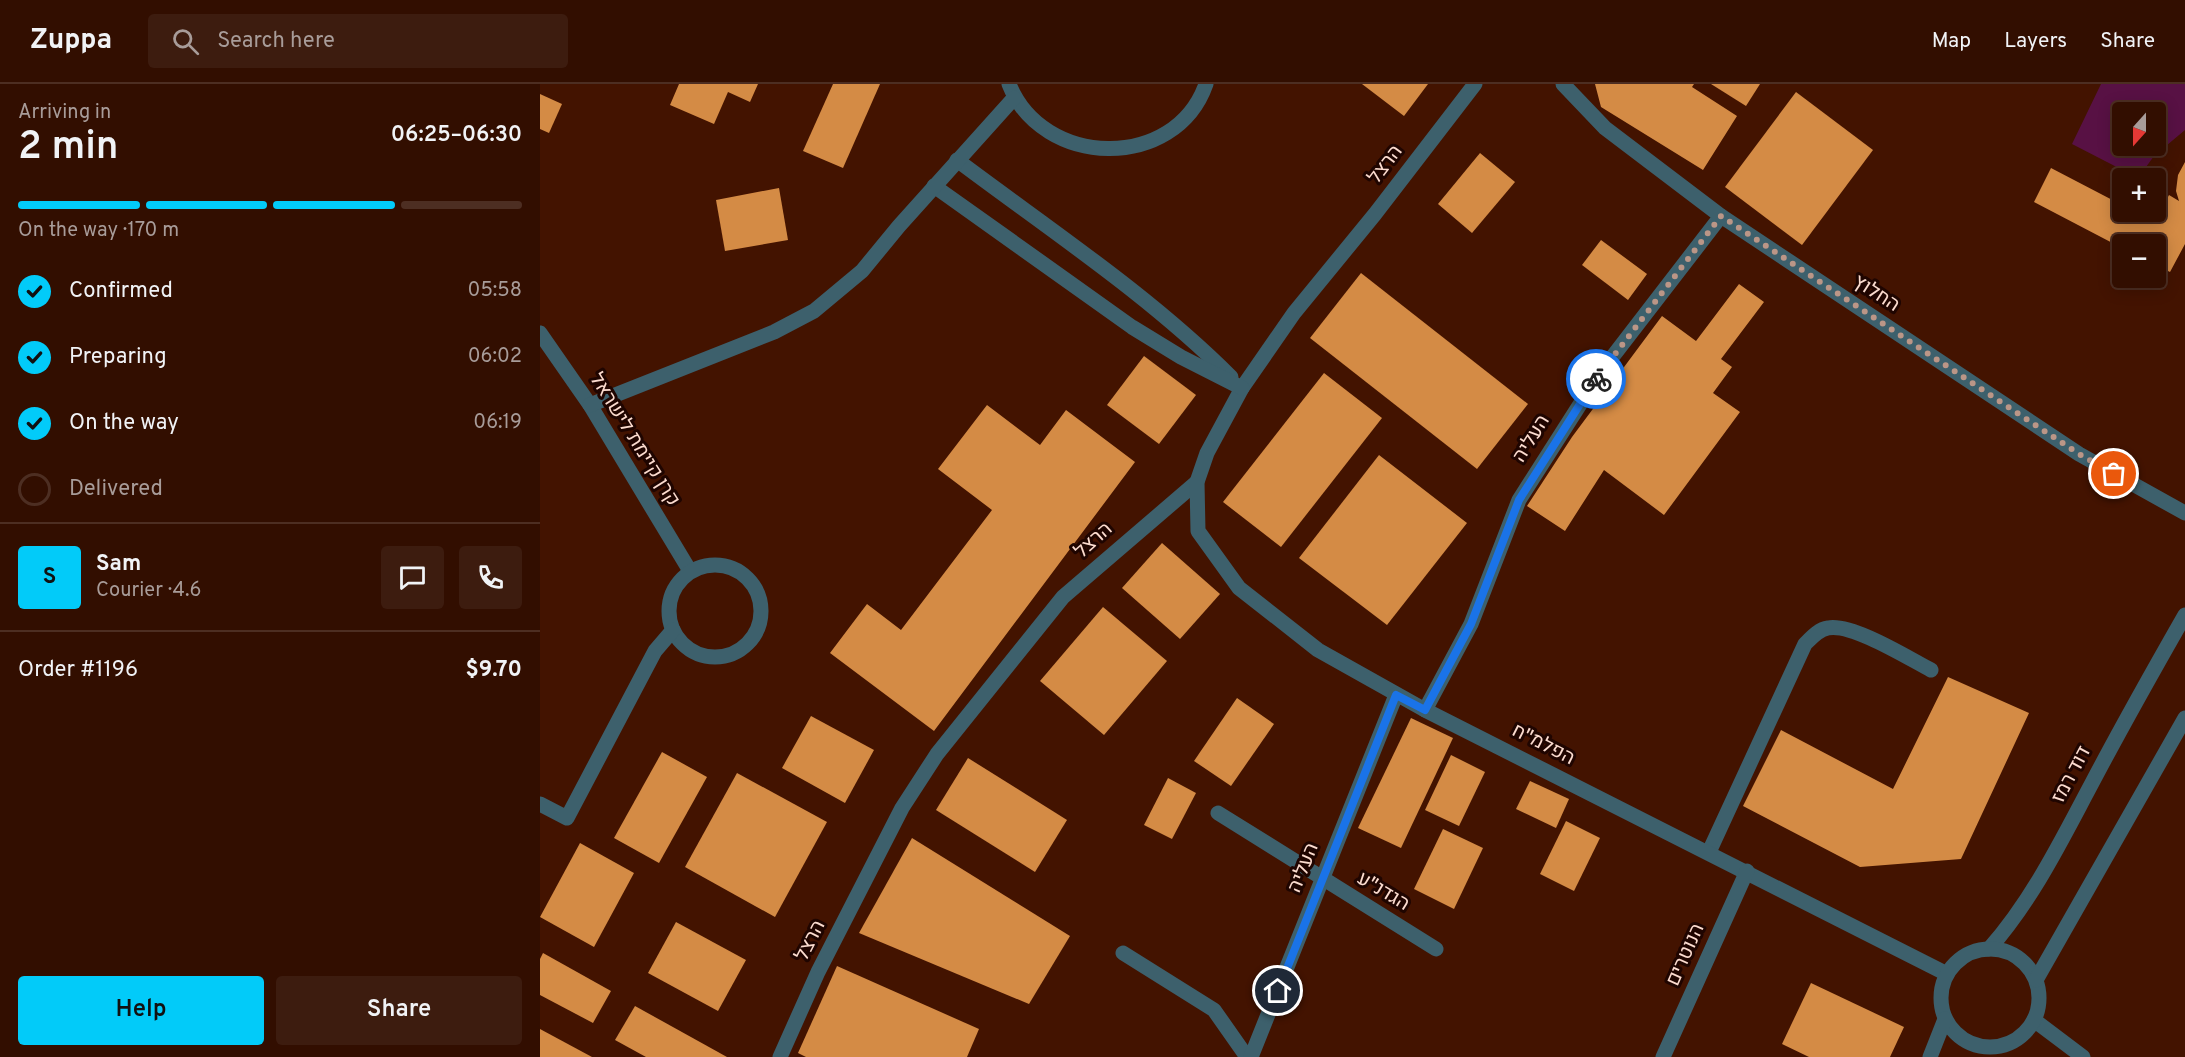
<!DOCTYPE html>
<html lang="en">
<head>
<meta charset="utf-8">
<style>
	:root { --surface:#320e00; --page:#3d1c0f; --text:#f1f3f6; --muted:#a89c99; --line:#4d2e22; --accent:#02cbf9 }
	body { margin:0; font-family:Overpass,Heebo,sans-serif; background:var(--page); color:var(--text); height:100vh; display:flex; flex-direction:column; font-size:22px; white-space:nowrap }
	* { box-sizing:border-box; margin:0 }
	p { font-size:20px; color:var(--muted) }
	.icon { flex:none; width:33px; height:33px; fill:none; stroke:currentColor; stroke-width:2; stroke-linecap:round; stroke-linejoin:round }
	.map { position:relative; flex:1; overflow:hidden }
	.drawer { display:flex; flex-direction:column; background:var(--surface); width:540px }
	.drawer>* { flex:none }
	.needle { width:39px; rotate:201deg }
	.buttons { position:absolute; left:1572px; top:18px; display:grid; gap:12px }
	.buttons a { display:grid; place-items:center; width:54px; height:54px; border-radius:6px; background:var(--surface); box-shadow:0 3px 15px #0003,0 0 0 2px var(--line); font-size:30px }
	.pin { position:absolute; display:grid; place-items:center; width:51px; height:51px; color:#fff; margin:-26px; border:3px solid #fff; border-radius:50%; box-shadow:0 2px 6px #0007 }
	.courier { position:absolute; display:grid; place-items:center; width:60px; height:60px; margin:-30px; border:4px solid #1a73e8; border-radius:50%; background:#fff; color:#222; box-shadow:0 2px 8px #0007 }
	.headline em { font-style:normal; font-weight:600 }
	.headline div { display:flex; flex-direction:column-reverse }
	.headline { display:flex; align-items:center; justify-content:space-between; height:102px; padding:0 18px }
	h1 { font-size:39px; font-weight:600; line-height:45px }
	.bar { display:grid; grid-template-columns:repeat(4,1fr); gap:9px 6px; align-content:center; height:72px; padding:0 18px }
	.bar i { height:8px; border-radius:4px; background:var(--line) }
	.bar .active { background:var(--accent) }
	.bar p { grid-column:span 4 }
	.line { display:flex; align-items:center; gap:15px; padding:0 18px; border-top:2px solid var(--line) }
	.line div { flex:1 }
	.round { display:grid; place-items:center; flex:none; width:63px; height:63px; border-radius:6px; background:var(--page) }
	ol { padding:0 18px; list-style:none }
	li { display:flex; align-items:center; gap:18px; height:66px }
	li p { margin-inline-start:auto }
	li .icon { padding:6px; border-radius:50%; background:var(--accent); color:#111; stroke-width:4 }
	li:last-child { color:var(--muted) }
	li i { width:33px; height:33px; border:3px solid var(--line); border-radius:50% }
	.action { display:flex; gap:12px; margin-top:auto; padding:12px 18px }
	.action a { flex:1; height:69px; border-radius:6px; background:var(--accent); color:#111; font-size:24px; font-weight:600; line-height:69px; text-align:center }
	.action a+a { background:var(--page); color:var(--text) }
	header { display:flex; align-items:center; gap:36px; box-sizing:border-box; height:84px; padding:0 30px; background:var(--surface); border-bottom:2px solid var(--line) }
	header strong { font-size:28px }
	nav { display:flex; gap:33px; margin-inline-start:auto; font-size:21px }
	.search { width:420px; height:54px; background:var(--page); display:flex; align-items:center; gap:15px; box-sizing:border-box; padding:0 21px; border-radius:6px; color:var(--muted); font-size:22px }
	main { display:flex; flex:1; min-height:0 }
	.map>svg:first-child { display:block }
	.green { fill:#581144; fill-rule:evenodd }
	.building { fill:#d48b45 }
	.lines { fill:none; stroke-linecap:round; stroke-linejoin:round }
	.service { stroke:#3d606c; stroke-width:15 }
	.pedestrian { stroke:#3d606c; stroke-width:15 }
	.minor { stroke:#3d606c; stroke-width:15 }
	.tertiary { stroke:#3d606c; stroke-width:15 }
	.done { stroke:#bb9687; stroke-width:6; stroke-dasharray:0 10.8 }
	.route { stroke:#1a73e8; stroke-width:8 }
	.labels { text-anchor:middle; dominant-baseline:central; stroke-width:6; stroke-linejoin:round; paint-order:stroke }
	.street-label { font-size:20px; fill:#fcdccf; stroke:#1f0500 }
</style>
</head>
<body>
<header>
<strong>Zuppa</strong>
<div class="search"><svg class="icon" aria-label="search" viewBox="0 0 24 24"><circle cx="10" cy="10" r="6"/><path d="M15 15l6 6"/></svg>Search here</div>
<nav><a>Map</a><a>Layers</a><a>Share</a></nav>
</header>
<main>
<section class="drawer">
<div class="headline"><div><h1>2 min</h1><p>Arriving in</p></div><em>06:25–06:30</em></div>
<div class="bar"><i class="active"></i><i class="active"></i><i class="active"></i><i></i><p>On the way · 170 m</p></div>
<ol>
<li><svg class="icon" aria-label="check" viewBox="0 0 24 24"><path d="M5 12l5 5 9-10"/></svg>Confirmed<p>05:58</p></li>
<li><svg class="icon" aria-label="check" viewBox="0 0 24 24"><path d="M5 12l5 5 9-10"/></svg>Preparing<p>06:02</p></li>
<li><svg class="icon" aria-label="check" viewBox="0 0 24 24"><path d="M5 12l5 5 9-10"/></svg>On the way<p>06:19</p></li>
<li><i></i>Delivered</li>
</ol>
<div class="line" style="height:108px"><b class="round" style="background:var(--accent);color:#111">S</b><div><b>Sam</b><p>Courier · 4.6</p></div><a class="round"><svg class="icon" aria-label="chat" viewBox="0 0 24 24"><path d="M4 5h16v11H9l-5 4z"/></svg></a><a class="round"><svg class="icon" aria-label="phone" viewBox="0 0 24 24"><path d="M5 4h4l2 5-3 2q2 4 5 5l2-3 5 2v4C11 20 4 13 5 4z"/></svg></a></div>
<div class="line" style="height:78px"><div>Order #1196</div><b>$9.70</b></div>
<div class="action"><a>Help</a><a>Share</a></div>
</section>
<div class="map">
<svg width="1645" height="973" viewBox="0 0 1645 973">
	<rect width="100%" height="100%" fill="#431300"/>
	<path class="green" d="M1561,0H1645V46L1614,72L1598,94L1532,60ZM1582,28H1616V62H1582Z"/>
	<g class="building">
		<path d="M139,0H218L210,18L188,8L174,40L130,21Z"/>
		<path d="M293,0H340L303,84L263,67Z"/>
		<path d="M822,0H888L864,32Z"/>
		<path d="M1055,0H1154L1152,3L1197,32L1163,86L1061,23Z"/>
		<path d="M1171,0H1220L1206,22Z"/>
		<path d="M1256,8L1333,66L1262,161L1185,103Z"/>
		<path d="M0,10L22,20L9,49L0,45Z"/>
		<path d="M940,69L975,98L932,149L898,120Z"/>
		<path d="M1645,78V160L1630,188L1616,181V160H1582V164L1494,118L1511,84L1582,121V128H1594L1615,138L1629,111L1639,117L1636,107L1638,91Z"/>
		<path d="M239,104L248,156L185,167L176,116Z"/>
		<path d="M1061,156L1107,190L1088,216L1042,181Z"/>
		<path d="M821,189L988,320L937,385L770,254Z"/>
		<path d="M1199,200L1224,218L1181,275L1192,283L1173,309L1200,328L1124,431L1064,386L1025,447L987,422L1032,353L1122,232L1156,257Z"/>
		<path d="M604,272L656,311L619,360L567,321Z"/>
		<path d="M784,289L842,334L741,463L683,418Z"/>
		<path d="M447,321L500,361L526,326L595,378L394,647L290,569L327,520L361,546L452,426L398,385Z"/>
		<path d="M839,371L927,439L847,541L759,474Z"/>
		<path d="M622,459L680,510L640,555L582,504Z"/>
		<path d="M563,523L627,577L564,651L500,597Z"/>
		<path d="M1408,593L1489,629L1421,775L1320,783L1203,722L1241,646L1353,705Z"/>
		<path d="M697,614L734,640L691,702L654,677Z"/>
		<path d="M271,632L334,666L305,719L242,684Z"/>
		<path d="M871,634L913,654L861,764L818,744Z"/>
		<path d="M122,668L167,693L119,779L74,754Z"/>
		<path d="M911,671L945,688L919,742L885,726Z"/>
		<path d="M428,674L527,736L495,788L396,726Z"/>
		<path d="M197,689L287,738L235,833L145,783Z"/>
		<path d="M628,694L656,709L632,755L604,741Z"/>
		<path d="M990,697L1029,715L1016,744L976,725Z"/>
		<path d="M1026,737L1060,754L1034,807L1000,790Z"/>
		<path d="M903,745L943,764L914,825L874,805Z"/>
		<path d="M372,754L530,852L489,920L319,849Z"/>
		<path d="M40,759L94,789L54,863L0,833Z"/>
		<path d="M136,838L206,876L178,927L108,889Z"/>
		<path d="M3,869L71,907L53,939L0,911V875Z"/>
		<path d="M297,882L439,945L427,973H266L258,969Z"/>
		<path d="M1271,899L1364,943L1350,973H1269L1242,960Z"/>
		<path d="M95,922L187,973H106L75,956Z"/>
		<path d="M0,945L52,973H0Z"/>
	</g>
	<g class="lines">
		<g class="service">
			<path d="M0,249L50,321L150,487"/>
			<circle cx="175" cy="527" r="46"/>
			<path d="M885,626L931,540L979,416L1060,289L1181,132"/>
			<path d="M0,720L27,734L115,567L133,546"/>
			<path d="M1169,768L1265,560C1271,554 1279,545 1288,544C1312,539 1368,574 1391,586"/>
		</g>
		<path class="pedestrian" d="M240,973L278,888L362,724L397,670L523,513L657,398"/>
		<g class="minor">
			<path d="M469,0C502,84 635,88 666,0"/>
			<path d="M935,0L835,130L754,229L702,304L667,369L657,398L658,447L699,504L778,566L885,626L1407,890"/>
			<path d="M1023,0L1065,44L1181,132L1539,370L1645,429"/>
			<path d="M417,76C510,146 609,211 691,293"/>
			<path d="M394,102L592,243L641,273L702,304"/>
			<path d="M50,321L234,248L274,227L322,187L359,142L474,14"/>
			<path d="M678,729L896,865"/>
			<path d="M583,869L674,926L707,973"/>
			<path d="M1494,936L1543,973"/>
			<path d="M711,973L856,611"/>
			<path d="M1123,973L1207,787"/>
		</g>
		<g class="tertiary">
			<path d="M1449,865C1493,815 1521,757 1552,699C1582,642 1613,587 1645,531"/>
			<circle cx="1450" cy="914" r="49"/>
			<path d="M1496,896L1645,634"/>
			<path d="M1390,973L1405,935"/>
		</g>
	</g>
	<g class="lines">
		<path class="done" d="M1056,295L1181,132L1539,370L1574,390"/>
		<path class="route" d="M738,907L856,611L885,626L931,540L979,416L1056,295"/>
	</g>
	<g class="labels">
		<g class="street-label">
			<text transform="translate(846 81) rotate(-53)">הרצל</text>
			<text transform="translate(1336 210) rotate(33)">החלוץ</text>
			<text transform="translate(992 355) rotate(-58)">העליה</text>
			<text transform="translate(94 356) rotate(58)">קרן קיימת לישראל</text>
			<text transform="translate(554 457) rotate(-42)">הרצל</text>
			<text transform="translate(1003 661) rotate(27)">הפלמ"ח</text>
			<text transform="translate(1532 691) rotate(-62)">דוד רמז</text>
			<text transform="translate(764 784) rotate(-68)">העליה</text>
			<text transform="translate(843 808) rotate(31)">הגדנ"ע</text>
			<text transform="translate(271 857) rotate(-63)">הרצל</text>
			<text transform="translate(1146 871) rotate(-66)">הנוטרים</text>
		</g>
	</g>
</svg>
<div class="buttons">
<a><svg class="needle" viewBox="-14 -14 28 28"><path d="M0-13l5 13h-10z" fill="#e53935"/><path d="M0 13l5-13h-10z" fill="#a89c99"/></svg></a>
<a>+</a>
<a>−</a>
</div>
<div class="pin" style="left:1574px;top:390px;background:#ea580c"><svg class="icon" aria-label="bag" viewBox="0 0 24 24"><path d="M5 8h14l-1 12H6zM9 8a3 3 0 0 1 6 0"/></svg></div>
<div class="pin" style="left:738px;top:907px;background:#1f2937"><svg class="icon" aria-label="home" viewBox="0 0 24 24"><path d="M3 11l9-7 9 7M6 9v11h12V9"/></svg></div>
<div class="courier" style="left:1056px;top:295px"><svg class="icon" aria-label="bike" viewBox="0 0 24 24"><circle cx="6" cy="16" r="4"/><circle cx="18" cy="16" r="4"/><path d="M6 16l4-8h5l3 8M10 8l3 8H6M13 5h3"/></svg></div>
</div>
</main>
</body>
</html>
